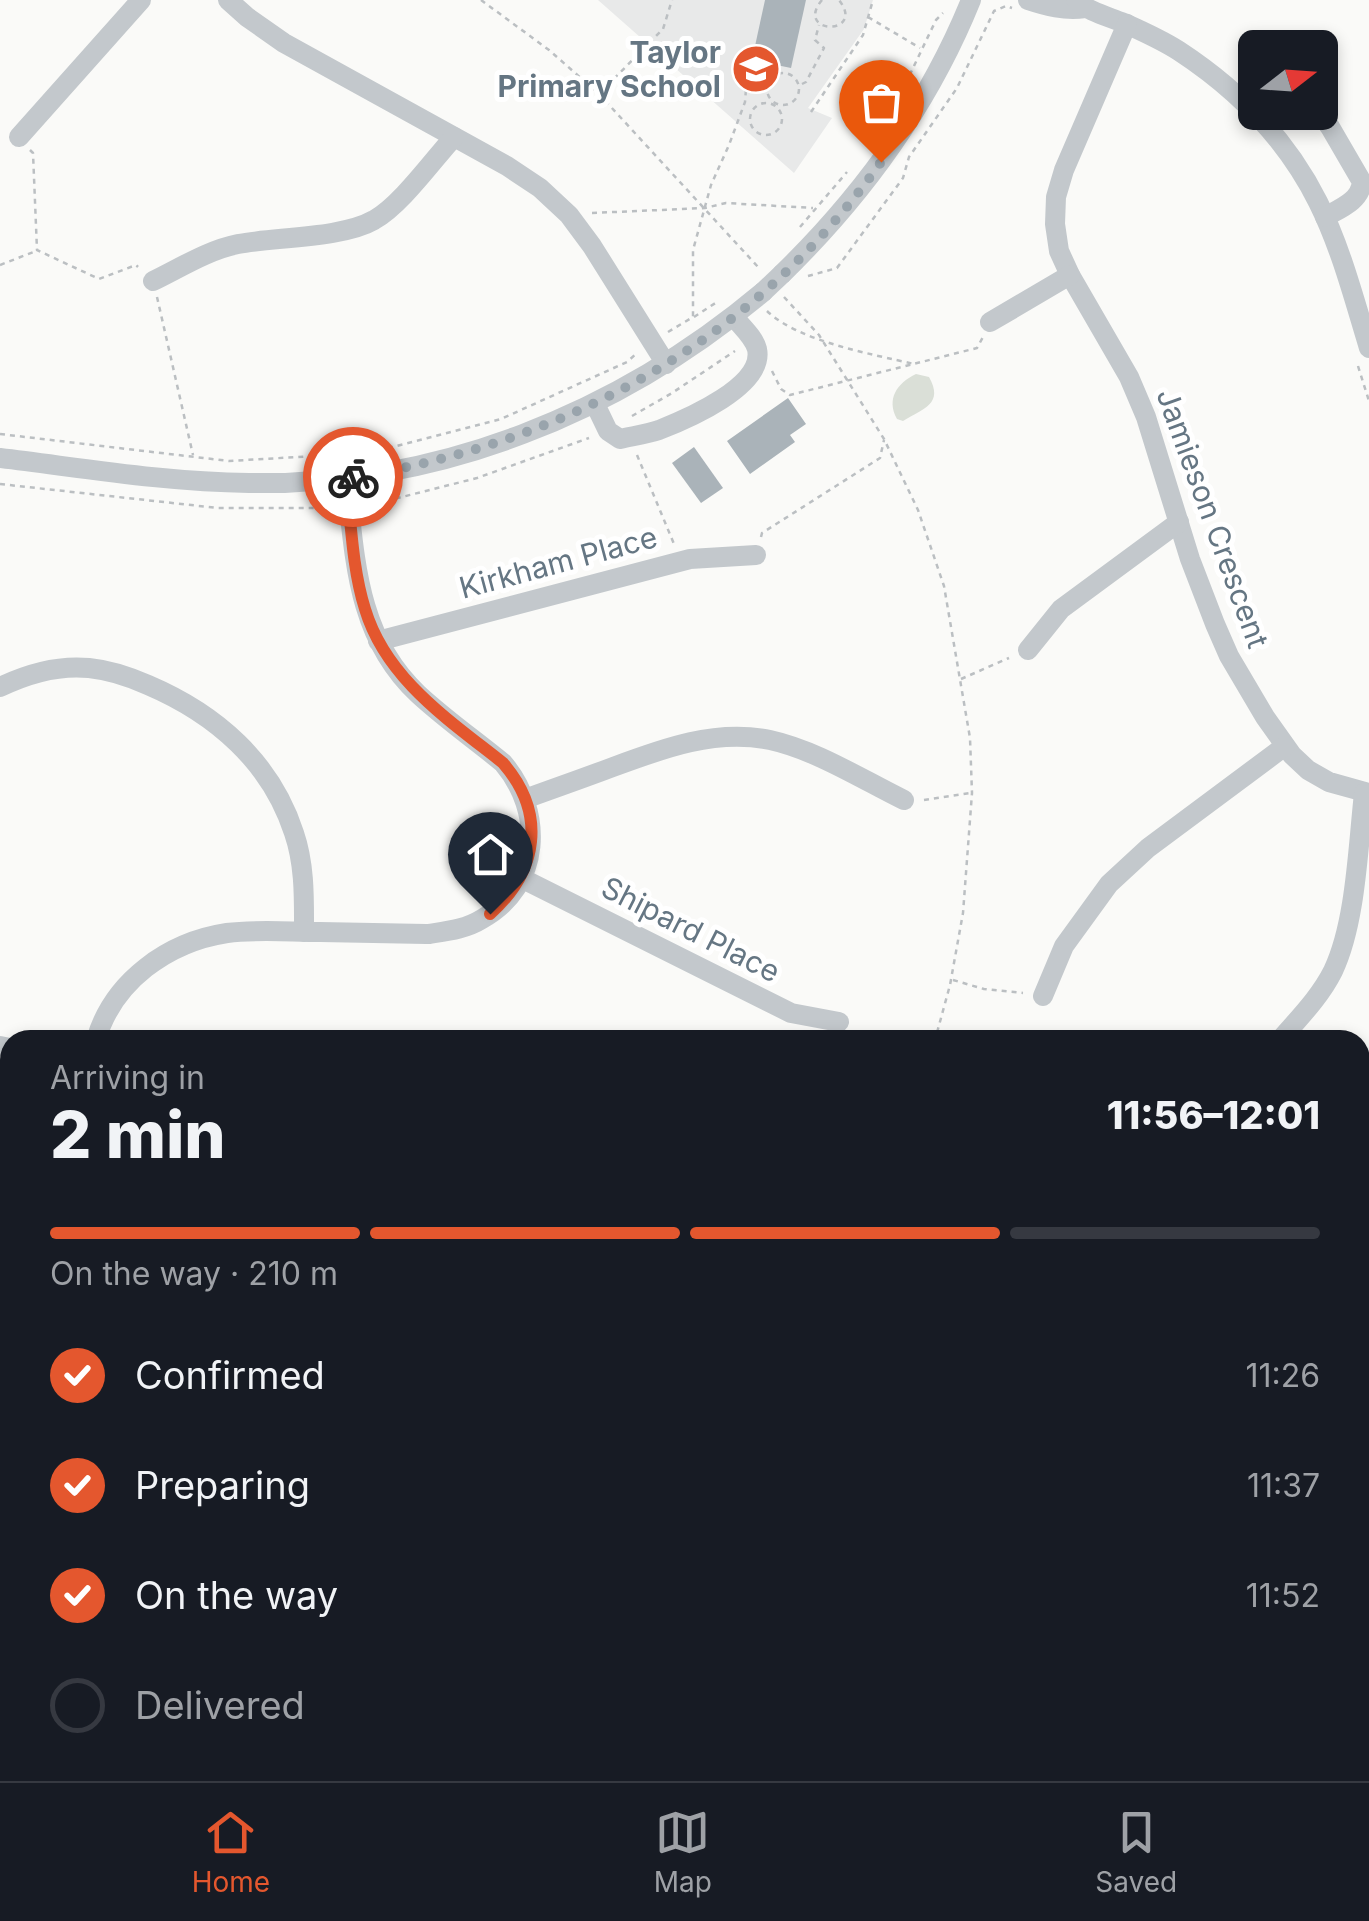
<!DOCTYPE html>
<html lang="en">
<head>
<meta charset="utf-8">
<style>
	:root { --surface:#171b24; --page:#242831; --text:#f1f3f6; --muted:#9ea1a6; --line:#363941; --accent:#e4572e }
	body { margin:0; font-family:Inter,sans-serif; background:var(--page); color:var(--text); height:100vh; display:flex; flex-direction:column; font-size:38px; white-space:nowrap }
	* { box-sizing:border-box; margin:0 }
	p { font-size:32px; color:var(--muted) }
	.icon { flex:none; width:55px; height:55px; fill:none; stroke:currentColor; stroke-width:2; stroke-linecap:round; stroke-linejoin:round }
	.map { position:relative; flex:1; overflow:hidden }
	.side { position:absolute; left:0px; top:1030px; width:1370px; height:752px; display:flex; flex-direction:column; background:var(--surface); border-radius:30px 30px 0 0; box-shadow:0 5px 15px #0003 }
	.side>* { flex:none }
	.needle { width:65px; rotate:73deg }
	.fabs { position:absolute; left:1238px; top:30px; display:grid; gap:20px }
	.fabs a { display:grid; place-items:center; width:100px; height:100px; border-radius:15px; background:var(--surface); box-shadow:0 5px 15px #0003; font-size:50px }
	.pin { position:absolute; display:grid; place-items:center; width:85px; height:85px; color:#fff; margin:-102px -42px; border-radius:50% 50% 50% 0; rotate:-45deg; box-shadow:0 0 10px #0007 }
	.pin .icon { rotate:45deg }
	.courier { position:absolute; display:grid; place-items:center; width:100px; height:100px; margin:-50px; border:8px solid #e4572e; border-radius:50%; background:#fff; color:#222; box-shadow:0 2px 12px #0007 }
	.summary em { font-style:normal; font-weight:800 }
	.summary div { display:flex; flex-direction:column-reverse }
	.summary { display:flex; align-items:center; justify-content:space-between; height:170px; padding:0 50px }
	h1 { font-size:65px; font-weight:800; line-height:75px }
	.bar { display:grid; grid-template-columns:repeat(4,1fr); gap:15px 10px; align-content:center; height:120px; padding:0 50px }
	.bar i { height:12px; border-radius:8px; background:var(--line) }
	.bar .selected { background:var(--accent) }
	.bar p { grid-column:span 4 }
	ol { padding:0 50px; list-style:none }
	li { display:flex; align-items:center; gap:30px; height:110px }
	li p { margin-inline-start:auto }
	li .icon { padding:10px; border-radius:50%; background:var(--accent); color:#fff; stroke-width:4 }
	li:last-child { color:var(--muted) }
	li i { width:55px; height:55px; border:5px solid var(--line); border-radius:50% }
	.tab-bar { display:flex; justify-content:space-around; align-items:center; height:140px; border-top:2px solid var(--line); background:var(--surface); font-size:28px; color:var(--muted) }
	.tab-bar a { display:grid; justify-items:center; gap:5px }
	.tab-bar .selected { color:var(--accent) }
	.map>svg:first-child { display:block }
	.built { fill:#e8e9e9 }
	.green { fill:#dadfd7 }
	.building { fill:#aab3b9 }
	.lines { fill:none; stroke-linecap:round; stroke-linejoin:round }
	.major-casing { stroke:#b5babe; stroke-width:30 }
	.path { stroke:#bbbfc2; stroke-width:2.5; stroke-dasharray:5 5; stroke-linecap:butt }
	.minor { stroke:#c3c8cc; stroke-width:20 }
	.major { stroke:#fff; stroke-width:25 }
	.minor-bridge { stroke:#c3c8cc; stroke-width:20 }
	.done { stroke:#99a4ac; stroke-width:10; stroke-dasharray:0 18 }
	.route { stroke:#e4572e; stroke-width:12 }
	.labels { text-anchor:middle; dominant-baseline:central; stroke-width:10; stroke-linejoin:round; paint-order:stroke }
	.poi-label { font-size:30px; font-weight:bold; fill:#657683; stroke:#fff; text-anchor:end }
	.street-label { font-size:30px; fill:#657683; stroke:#fff }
</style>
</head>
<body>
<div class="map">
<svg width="1369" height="1781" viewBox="0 0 1369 1781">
	<rect width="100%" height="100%" fill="#fafaf8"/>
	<path class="built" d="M598,0H873L864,29L808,108L832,118L794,173Z"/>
	<g class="green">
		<path d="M916,374L929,377C944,404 924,408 903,421L897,419C886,399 897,383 916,374Z"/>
		<path d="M10,1601V1679L0,1685V1607Z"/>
	</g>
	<g class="building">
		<path d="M765,0H806L791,68L752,60Z"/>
		<path d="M788,398L806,424L790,435L795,442L750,474L727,441Z"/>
		<path d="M694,447L723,488L701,503L672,463Z"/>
	</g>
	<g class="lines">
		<g class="major-casing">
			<g id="major">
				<path d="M1360,1535L1369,1503"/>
				<path d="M1312,1781V1772"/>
			</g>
		</g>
		<g class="path">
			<path d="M481,0L549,50L599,94L759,268"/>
			<path d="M822,0C793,35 867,36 839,0"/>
			<path d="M868,17L920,48"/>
			<circle cx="783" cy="89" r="16"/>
			<path d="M1243,76L1255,74"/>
			<path d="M802,84L806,82L824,48L815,40L819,25"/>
			<path d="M600,93L663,29L672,0"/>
			<path d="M901,93L936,20L943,13"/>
			<circle cx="766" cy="119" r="16"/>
			<path d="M811,112L863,35L873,0"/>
			<path d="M30,150L33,153L37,250L99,279L136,265L138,267"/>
			<path d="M592,213L705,208L726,203L813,208"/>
			<path d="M800,227L847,172"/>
			<path d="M0,265L36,251"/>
			<path d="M808,276L837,268L903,178L909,157L957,88L994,11L1006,6L1012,8"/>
			<path d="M157,297L193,455"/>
			<path d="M784,297L819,335L884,439L918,510L944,586L970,738L972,793L963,913L950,985L935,1040"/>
			<path d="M767,311C798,341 871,354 914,364"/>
			<path d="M694,317L717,302"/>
			<path d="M668,332L693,317V250L711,185L729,145L745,102L746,89"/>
			<path d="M1358,366L1369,401"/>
			<path d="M772,371L781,389L790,395L977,348L983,337"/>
			<path d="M632,416L672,393L735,351"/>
			<path d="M0,434L229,461L332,455L393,447L501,419L627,362L637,353"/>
			<path d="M637,455L674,544"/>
			<path d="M0,484L218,508H332"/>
			<path d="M386,501L477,478L589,438"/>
			<path d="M366,504L386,501L384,490"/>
			<path d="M761,537L762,533L880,458L884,440"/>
			<path d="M961,679L1009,658"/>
			<path d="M924,800L970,793"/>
			<path d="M953,980L984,989L1023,993"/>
			<path d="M852,1032L862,1040"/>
			<path d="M1360,1211L1369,1192"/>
			<path d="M1360,1358L1369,1365"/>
			<path d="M1360,1457L1369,1431"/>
			<path d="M0,1621L10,1614"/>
			<path d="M476,1772L525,1781"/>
			<path d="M439,1781L449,1772"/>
			<path d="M1198,1781V1772"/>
			<path d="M1286,1781V1772"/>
		</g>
		<g class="minor">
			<path d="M228,0L247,17L284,43L507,166L540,188L569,215L592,246L666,364"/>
			<path d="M1028,0C1046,6 1065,11 1085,8"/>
			<path d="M1076,0C1089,12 1107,16 1124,23C1142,31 1162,40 1179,51C1237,89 1287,140 1318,202C1341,248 1354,299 1369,348"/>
			<path d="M1127,24L1064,170L1056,197L1055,224L1059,251L1070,275L1129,377L1146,417L1190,559L1215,624L1229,656L1265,717L1292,755L1308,770L1329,782L1369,793"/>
			<path d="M1319,112L1330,127L1362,182C1360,201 1341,208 1325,217"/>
			<path d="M19,137L141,0"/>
			<path d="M782,274C862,196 929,104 971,0"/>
			<path d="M153,281C180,268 208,250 238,244C276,237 343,238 374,220C400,206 433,160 454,137"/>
			<path d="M990,322L1070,275"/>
			<path d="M595,404L608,431L620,439C633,436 647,434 659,430C687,419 765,386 757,349C754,337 741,326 734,317"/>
			<path d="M0,458C83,468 165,482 249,483C438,486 619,413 763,292"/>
			<path d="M378,641L690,559L756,555"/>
			<path d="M1028,650L1061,609L1179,522"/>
			<path d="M0,687C27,674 59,665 89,668C109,670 130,677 148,685C216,714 271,762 294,833C305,865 304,899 304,932"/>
			<path d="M525,799C555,788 584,778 613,767C664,748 715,729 770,740C816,750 863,780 904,800"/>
			<path d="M521,878L791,1013L839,1022"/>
			<path d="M1043,996L1064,946L1109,884L1148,848L1285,746"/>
			<path d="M96,1040C113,981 168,942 227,933C257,929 290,932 320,932C357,933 393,933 429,934C448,931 466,929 482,919C542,886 544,811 503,763C475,740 445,719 418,694C356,636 355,557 346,478"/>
			<path d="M1280,1040C1299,1018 1320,997 1333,971C1356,923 1358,846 1364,793"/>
			<path d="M0,1046L10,1048"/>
			<path d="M0,1283L10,1274"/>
			<path d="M0,1348L10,1367"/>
			<path d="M7,1740L10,1741"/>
			<path d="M95,1772L119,1781"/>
			<path d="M277,1772L283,1781"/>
			<path d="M158,1781L169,1772"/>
			<path d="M819,1781L826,1772"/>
			<path d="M1116,1781L1118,1772"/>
		</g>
		<use href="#major" class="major"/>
		<path class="minor-bridge" d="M763,292L782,274"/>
	</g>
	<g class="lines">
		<path class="done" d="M353,477C565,444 756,340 881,162"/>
		<path class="route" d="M353,477L346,478C351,521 352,568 365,609C386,679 449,720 503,763C547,814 538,871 490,914"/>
	</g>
	<defs>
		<g id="school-disc" transform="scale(2.5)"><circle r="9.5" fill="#e4572e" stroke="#fff"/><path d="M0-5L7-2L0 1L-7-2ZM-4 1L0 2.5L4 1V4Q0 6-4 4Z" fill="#fff"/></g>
	</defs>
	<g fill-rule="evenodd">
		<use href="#school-disc" x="756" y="69"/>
	</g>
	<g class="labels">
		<g class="poi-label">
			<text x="721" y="52">Taylor<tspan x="721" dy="34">Primary School</tspan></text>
		</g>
		<g class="street-label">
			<text transform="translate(1213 518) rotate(70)">Jamieson Crescent</text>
			<text transform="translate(558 562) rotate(-15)">Kirkham Place</text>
			<text transform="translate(691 929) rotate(27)">Shipard Place</text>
		</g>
	</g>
</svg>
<div class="fabs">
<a><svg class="needle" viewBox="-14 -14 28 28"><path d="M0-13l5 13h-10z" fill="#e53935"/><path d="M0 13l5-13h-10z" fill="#9ea1a6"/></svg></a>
</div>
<div class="pin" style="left:881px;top:162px;background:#ea580c"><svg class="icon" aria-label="bag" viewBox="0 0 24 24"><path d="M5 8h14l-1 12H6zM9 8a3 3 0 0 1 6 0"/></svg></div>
<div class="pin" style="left:490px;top:914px;background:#1f2937"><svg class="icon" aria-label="home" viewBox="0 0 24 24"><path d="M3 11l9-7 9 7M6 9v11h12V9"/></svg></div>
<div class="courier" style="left:353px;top:477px"><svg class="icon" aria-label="bike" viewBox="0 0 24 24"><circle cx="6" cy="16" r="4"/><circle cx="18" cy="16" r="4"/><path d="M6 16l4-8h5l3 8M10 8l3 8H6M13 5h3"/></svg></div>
<section class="side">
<div class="summary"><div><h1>2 min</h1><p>Arriving in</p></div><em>11:56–12:01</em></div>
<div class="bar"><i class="selected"></i><i class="selected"></i><i class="selected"></i><i></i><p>On the way · 210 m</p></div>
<ol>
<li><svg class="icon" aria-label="check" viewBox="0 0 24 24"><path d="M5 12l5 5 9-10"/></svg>Confirmed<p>11:26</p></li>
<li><svg class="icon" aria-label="check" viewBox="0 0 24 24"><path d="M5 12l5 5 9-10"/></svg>Preparing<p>11:37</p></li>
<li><svg class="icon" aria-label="check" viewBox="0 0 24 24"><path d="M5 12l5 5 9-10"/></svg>On the way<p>11:52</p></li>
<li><i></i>Delivered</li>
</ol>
</section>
</div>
<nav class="tab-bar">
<a class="selected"><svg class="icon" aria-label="home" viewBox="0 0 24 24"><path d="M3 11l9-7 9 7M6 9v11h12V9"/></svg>Home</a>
<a><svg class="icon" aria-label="map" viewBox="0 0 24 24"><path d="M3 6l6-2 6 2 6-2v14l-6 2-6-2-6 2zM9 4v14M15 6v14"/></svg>Map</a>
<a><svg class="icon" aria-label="saved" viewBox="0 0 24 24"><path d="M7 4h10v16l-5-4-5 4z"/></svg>Saved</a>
</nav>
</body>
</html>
